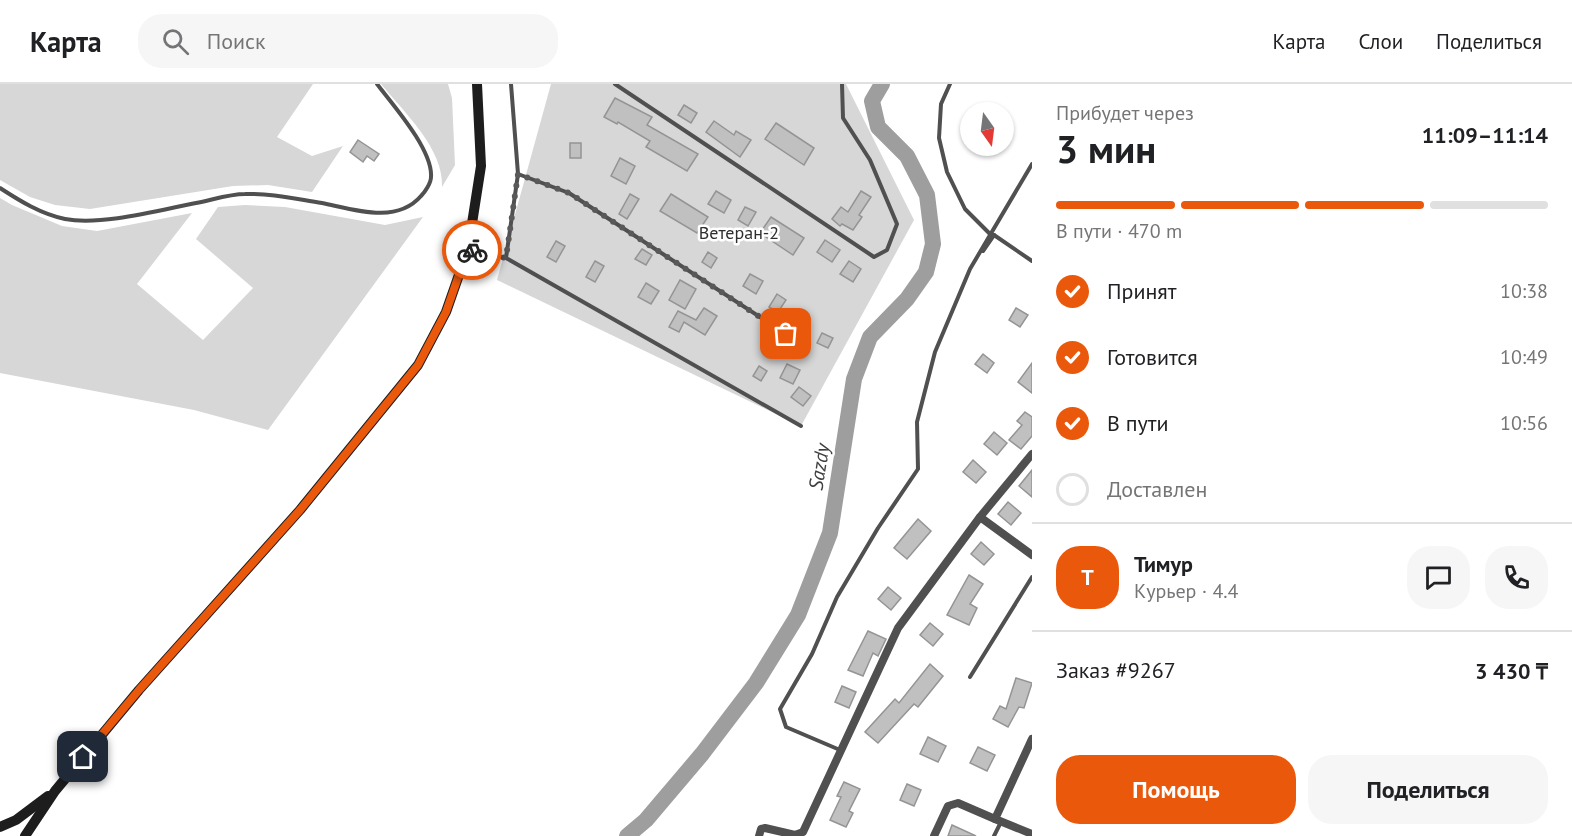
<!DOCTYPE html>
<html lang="ru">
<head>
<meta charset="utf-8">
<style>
	:root { --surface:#fff; --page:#f6f6f6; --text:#202124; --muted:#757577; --line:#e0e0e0; --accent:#ea580c }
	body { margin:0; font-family:"PT Sans",sans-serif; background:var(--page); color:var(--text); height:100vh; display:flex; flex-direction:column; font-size:22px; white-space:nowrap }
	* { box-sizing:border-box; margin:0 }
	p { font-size:20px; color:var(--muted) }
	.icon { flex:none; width:33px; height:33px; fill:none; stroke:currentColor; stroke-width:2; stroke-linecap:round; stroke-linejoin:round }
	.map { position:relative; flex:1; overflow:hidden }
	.details { display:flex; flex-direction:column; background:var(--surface); width:540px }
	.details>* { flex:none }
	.needle { width:39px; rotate:166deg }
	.buttons { position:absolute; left:960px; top:18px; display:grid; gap:12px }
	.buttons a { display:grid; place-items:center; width:54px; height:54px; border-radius:50%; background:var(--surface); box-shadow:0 2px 4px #0004; font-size:30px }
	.pin { position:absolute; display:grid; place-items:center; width:51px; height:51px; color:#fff; margin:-26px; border-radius:12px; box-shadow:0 3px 9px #0006 }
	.courier { position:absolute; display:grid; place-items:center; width:60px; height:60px; margin:-30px; border:4px solid #ea580c; border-radius:50%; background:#fff; color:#222; box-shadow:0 2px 8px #0007 }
	.headline em { font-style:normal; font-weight:800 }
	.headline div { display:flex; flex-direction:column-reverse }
	.headline { display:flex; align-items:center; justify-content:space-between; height:102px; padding:0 24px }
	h1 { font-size:39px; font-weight:800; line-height:45px }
	.bar { display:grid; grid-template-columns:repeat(4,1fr); gap:9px 6px; align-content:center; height:72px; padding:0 24px }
	.bar i { height:8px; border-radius:4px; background:var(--line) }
	.bar .active { background:var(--accent) }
	.bar p { grid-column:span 4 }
	.line { display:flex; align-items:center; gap:15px; padding:0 24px; border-top:2px solid var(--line) }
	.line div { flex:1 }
	.round { display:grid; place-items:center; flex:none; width:63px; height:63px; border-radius:24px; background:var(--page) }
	ol { padding:0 24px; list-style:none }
	li { display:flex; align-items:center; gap:18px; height:66px }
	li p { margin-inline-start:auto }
	li .icon { padding:6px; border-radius:50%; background:var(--accent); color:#fff; stroke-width:4 }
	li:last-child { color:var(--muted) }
	li i { width:33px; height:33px; border:3px solid var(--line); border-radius:50% }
	.primary-button { display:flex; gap:12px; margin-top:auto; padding:12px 24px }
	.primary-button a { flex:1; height:69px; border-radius:24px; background:var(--accent); color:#fff; font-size:24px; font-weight:800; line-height:69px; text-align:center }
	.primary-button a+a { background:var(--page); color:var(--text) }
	header { display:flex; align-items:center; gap:36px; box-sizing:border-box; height:84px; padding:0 30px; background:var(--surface); border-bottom:2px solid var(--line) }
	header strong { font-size:28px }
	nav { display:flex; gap:33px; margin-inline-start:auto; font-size:21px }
	.search { width:420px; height:54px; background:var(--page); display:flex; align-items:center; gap:15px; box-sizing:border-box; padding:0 21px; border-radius:24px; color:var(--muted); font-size:22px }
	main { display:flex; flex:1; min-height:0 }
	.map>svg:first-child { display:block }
	.green { fill:#d7d7d7 }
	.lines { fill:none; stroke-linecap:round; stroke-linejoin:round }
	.river { stroke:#9e9e9e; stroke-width:16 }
	.building { fill:#c0c0c0; stroke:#949494; stroke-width:1.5 }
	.lane { stroke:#505050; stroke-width:4 }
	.street { stroke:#505050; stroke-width:8 }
	.secondary { stroke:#1d1d1d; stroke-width:10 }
	.done { stroke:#595959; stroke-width:6; stroke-dasharray:0 10.8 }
	.route { stroke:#ea580c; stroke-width:8 }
	.labels { text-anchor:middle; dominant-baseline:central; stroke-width:5; stroke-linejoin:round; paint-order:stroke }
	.park-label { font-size:18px; fill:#2e2e2e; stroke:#fff }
	.water-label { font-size:20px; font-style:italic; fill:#3f3f3f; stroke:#fff }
</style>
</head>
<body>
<header>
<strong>Карта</strong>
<div class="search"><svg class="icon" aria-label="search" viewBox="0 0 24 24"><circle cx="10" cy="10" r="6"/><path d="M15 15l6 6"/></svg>Поиск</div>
<nav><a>Карта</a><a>Слои</a><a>Поделиться</a></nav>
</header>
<main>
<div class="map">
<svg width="1032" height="752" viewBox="0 0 1032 752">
	<rect width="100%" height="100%" fill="#fff"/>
	<g class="green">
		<path d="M0,0H313L277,53L312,72L343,62L312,108L268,101L233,102L90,125L55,121L30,113L0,96Z"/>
		<path d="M381,0H448L452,14L455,81L442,103C444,65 404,28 381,0Z"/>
		<path d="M551,0H846L914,136L801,342L497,196Z"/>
		<path d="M0,114L12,121L62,142L97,147L192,129L137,200L203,256L253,204L196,155L218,123L245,121L285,123L385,141L423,133L268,346L194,326L0,289Z"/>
	</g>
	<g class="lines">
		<path class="river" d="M627,752L646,736L702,670L756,599L798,531L830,449L854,295L870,253L907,215L926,188L933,160L927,111L907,72L878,43L872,17L882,0"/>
	</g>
	<g class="building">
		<path d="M615,14L652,33L647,41L698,70L687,87L646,63L650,57L618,38L617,40L604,33Z"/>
		<path d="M684,21L697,29L691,39L678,31Z"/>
		<path d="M714,37L734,51L736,47L751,56L740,73L706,48Z"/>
		<path d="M776,39L814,64L804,81L765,55Z"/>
		<path d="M358,56L379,70L374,77L367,72L363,78L350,68Z"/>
		<rect x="570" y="59" width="11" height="15"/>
		<path d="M620,74L635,82L626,100L611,92Z"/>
		<path d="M716,107L731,116L724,129L708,120Z"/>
		<path d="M861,107L871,113L859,131L862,133L853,146L842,140L840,142L832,135L841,123L848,128Z"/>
		<path d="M630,110L639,115L627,135L619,130Z"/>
		<path d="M671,110L708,133L697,149L660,127Z"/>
		<path d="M745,123L756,128L748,142L738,136Z"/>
		<path d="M771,133L804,154L793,171L760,149Z"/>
		<path d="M825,156L840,166L832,178L817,168Z"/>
		<path d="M556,157L565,162L556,178L547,173Z"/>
		<path d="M642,165L652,171L646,181L635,175Z"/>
		<path d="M708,168L717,174L711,184L702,178Z"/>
		<path d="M595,177L604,182L595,198L586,193Z"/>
		<path d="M849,177L861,185L853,198L840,190Z"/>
		<path d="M750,190L763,197L756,210L743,202Z"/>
		<path d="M680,196L696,205L685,225L669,216Z"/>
		<path d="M646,199L659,207L651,220L638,213Z"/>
		<path d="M777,210L786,216L778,228L769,223Z"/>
		<path d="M704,224L717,232L705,251L684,238L679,248L669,243L678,227L696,236Z"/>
		<path d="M1016,224L1028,231L1020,243L1009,236Z"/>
		<path d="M799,230L809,235L805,244L794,239Z"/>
		<path d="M822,249L833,254L828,264L817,259Z"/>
		<path d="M983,270L994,279L987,289L975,280Z"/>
		<path d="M1032,279V309L1018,298Z"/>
		<path d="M787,280L800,286L793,300L780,294Z"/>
		<path d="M759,282L767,287L761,297L753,292Z"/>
		<path d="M799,303L811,312L803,322L791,313Z"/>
		<path d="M1025,328L1032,333V352L1021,365L1009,356L1022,341L1017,337Z"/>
		<path d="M994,348L1007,359L997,371L984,360Z"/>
		<path d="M973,376L986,388L976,399L963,388Z"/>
		<path d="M1032,386V413L1019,402Z"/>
		<path d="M1008,418L1021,429L1011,441L998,430Z"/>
		<path d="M918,435L931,447L907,475L894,464Z"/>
		<path d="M981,458L994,470L984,481L971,470Z"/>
		<path d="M969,491L983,500L970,520L977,524L969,541L947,531Z"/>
		<path d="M888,503L901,514L891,526L878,515Z"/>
		<path d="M930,539L943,550L933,562L920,551Z"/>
		<path d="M868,547L886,555L878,572L873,569L863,592L848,586Z"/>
		<path d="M930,580L943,592L918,623L914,620L878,659L865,648L895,615L899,619Z"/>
		<path d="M1016,594L1032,599L1024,624L1019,623L1008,643L993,635L1000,622L1006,625Z"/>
		<path d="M842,602L856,608L849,624L835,618Z"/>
		<path d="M928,653L946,662L938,678L920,670Z"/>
		<path d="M978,663L995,671L987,687L970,679Z"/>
		<path d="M844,698L860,705L849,727L853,729L846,743L830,736L841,713L837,712Z"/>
		<path d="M907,700L921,706L914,722L900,716Z"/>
		<path d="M952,741L976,752H948Z"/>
	</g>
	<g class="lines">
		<g class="lane">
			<path d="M511,0L518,90L569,109L806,263"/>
			<path d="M615,0L874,173L887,166L897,140L870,76L843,34L842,0"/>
			<path d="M950,0L941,20L939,54L947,88L965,125L990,150L994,151"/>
			<path d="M518,90L506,174L801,342"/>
			<path d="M0,104C20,117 41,130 65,135C101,142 160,126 196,119C212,116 229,110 245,110C271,109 296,115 322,119C352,125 396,141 421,112C425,108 431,99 431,93C433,66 393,21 377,0"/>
			<path d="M468,165L506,174"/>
			<path d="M983,167L994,151L1032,177"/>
			<path d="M970,593L1032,493"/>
			<path d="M840,666L786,643L780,625L812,570L837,513L878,444L918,385L917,338L935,268L970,185L1032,80"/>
			<path d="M994,752L1001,738"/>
		</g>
		<g class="street">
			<path d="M980,433L1032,471"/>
			<path d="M1032,655L995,735L1032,750"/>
			<path d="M759,752L761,745L765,744L795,751L803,748L898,544L980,433L1032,370"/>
			<path d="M934,752L948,722L958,719L995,735"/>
		</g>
		<g class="secondary">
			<path d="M0,743L16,736L48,712"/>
			<path d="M25,752L55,707L139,606L300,426L418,281L446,228L468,165L481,82L477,0"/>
		</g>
	</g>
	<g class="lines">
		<path class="done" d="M472,166L506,174L518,90L569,109L786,250"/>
		<path class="route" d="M83,673L139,606L300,426L418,281L446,228L468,165L472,166"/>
	</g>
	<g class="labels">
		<g class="park-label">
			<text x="739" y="148">Ветеран-2</text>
		</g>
		<g class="water-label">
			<text transform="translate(819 383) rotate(-81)">Sazdy</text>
		</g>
	</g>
</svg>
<div class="buttons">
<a><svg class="needle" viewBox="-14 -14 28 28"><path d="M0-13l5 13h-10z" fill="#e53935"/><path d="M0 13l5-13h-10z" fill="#757577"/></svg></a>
</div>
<div class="pin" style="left:786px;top:250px;background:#ea580c"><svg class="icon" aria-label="bag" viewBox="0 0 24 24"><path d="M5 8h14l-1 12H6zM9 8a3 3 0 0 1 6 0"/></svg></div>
<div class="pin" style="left:83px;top:673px;background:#1f2937"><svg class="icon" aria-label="home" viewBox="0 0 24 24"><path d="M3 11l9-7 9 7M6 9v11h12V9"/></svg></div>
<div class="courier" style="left:472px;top:166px"><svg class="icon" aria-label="bike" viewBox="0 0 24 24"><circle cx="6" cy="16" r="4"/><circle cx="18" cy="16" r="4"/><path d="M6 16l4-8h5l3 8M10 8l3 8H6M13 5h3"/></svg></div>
</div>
<section class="details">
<div class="headline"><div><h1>3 мин</h1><p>Прибудет через</p></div><em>11:09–11:14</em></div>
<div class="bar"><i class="active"></i><i class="active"></i><i class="active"></i><i></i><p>В пути · 470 m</p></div>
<ol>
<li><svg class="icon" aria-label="check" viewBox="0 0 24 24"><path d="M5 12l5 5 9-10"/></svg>Принят<p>10:38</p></li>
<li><svg class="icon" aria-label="check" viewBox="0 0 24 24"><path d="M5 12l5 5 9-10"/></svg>Готовится<p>10:49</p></li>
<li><svg class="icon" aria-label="check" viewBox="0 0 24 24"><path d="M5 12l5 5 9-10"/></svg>В пути<p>10:56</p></li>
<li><i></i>Доставлен</li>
</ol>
<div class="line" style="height:108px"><b class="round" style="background:var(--accent);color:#fff">Т</b><div><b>Тимур</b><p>Курьер · 4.4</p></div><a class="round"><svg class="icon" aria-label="chat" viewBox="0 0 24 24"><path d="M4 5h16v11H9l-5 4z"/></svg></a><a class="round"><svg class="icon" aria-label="phone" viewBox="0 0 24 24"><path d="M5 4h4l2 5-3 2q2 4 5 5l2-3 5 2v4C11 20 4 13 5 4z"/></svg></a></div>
<div class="line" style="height:78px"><div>Заказ #9267</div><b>3 430 ₸</b></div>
<div class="primary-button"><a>Помощь</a><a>Поделиться</a></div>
</section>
</main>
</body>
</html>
